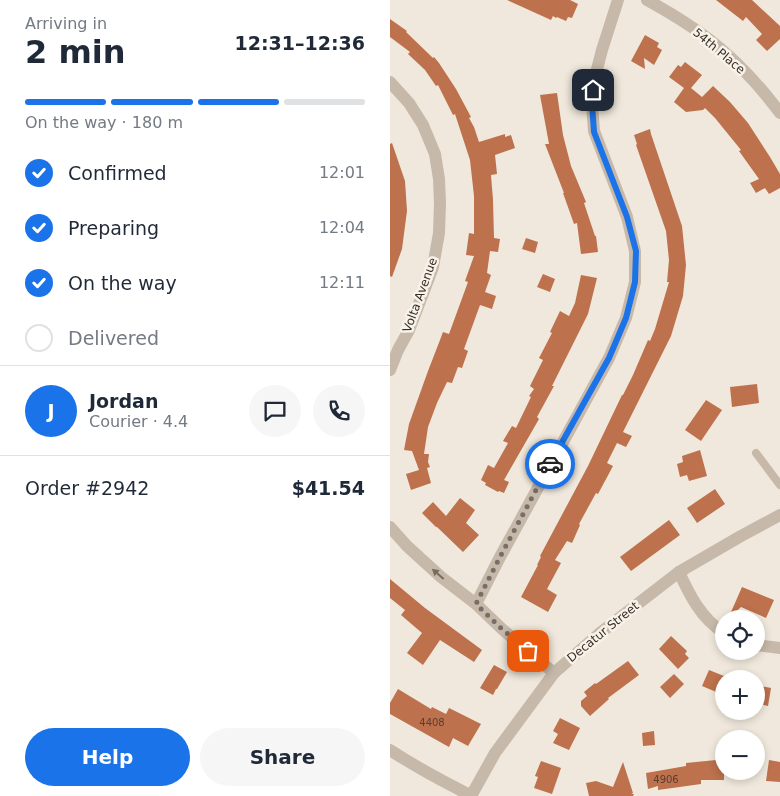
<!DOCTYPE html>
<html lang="en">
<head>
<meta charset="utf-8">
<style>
	:root { --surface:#fff; --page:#f6f6f7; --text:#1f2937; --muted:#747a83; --line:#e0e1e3; --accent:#1a73e8 }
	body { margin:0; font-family:"DejaVu Sans",sans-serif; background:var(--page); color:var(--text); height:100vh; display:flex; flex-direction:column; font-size:19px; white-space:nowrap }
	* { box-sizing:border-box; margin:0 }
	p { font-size:16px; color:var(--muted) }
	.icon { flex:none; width:28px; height:28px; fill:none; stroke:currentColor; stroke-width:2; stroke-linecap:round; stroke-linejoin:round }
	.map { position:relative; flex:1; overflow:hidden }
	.drawer { display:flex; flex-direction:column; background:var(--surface); width:390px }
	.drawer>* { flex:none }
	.buttons { position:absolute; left:325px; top:610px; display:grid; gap:10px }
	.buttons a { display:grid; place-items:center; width:50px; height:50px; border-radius:50%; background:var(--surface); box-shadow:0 2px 8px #0003; font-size:25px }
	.pin { position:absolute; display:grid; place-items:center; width:42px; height:42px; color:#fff; margin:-21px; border-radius:10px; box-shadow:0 2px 8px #0006 }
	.courier { position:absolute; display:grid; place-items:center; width:50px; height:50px; margin:-25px; border:4px solid #1a73e8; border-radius:50%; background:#fff; color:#222; box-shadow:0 1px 6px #0007 }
	.summary em { font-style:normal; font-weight:600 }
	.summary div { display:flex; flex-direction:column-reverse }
	.summary { display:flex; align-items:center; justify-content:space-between; height:85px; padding:0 25px }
	h1 { font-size:32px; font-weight:600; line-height:38px }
	.bar { display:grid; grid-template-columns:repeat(4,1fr); gap:8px 5px; align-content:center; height:60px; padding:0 25px }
	.bar i { height:6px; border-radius:4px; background:var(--line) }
	.bar .on { background:var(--accent) }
	.bar p { grid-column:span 4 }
	.line { display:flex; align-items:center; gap:12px; padding:0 25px; border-top:1px solid var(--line) }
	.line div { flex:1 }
	.round { display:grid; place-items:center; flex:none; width:52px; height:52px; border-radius:26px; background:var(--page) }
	ol { padding:0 25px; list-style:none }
	li { display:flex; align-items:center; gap:15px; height:55px }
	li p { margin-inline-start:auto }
	li .icon { padding:5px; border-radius:50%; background:var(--accent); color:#fff; stroke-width:4 }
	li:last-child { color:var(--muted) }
	li i { width:28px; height:28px; border:2px solid var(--line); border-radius:50% }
	.cta { display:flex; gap:10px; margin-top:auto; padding:10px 25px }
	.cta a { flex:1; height:58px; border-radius:30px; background:var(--accent); color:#fff; font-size:20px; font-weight:600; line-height:58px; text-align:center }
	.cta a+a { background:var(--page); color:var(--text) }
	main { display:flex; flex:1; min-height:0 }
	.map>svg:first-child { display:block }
	.building { fill:#bd714d }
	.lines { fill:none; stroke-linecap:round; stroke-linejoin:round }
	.lane { stroke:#c7b9a9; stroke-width:8 }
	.street { stroke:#c7b9a9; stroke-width:12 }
	.oneway { fill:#776c62 }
	.done { stroke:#766e67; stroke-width:5; stroke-dasharray:0 9 }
	.route { stroke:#1a73e8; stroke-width:6 }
	.labels { text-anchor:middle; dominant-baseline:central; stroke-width:5; stroke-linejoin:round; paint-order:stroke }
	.number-label { font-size:10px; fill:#573e31 }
	.street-label { font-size:12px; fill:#352d28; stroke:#f8f2e8 }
</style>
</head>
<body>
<main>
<section class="drawer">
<div class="summary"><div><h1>2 min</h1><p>Arriving in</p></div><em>12:31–12:36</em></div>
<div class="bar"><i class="on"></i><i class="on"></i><i class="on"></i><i></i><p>On the way · 180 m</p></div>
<ol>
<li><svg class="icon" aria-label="check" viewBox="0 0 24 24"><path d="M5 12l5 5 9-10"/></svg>Confirmed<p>12:01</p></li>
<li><svg class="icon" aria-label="check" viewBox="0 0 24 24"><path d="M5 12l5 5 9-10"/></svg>Preparing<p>12:04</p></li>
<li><svg class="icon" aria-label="check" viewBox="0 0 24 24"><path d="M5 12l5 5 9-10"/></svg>On the way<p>12:11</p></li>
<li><i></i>Delivered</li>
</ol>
<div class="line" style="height:90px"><b class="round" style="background:var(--accent);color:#fff">J</b><div><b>Jordan</b><p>Courier · 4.4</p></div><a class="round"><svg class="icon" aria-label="chat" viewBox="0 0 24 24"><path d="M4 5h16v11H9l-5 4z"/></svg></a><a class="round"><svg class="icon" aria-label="phone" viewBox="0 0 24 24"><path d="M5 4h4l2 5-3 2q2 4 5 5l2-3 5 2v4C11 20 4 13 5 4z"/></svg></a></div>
<div class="line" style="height:65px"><div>Order #2942</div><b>$41.54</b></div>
<div class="cta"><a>Help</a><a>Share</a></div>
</section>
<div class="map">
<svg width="390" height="796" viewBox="0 0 390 796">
	<rect width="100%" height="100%" fill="#f0e8dc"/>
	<g class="building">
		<path d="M117,0H180L188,4L182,18L178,17L176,21L167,17L166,18L163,16L161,20Z"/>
		<path d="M326,0H362L390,26V39L377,51L366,40L372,34L356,17L353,21Z"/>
		<path d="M0,19L17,31L16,32L43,58L44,57L49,63L66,89L81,117L79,118L84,127L89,142L115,134V137L121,135L125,148L105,155L107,174L101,175L103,200L104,238L110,239L108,252L100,251L97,273L101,275L95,292L106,296L102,309L90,305L74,349L78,351L72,368L68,367L62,383L57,382L47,403L38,427L34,454H39L38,462L40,467L37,468L41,483L21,490L16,474L29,470L22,451L14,450L19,424L38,371L50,340L53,332L59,334L78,282L75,281L84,256L76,255L79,233L84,234V196L80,160L65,114L63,115L48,85L46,86L35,70L18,54L20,52L0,37Z"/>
		<path d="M255,35L269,43L267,47L272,50L264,65L254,58L255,69L241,61Z"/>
		<path d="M295,62L312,75L301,88L312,97L323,86L340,102L358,123L380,157L390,174V188L379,194L375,188L366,193L360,183L369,179L349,151L351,150L325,118L315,108L313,110L296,112L284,102L294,88L279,77L288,65L291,67Z"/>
		<path d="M167,93L173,135L181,166L196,202L194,203L205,236H206L208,252L191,254L187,223L184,224L173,193H174L155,144H159L150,95Z"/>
		<path d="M260,129L261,134L292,226L296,265L293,296L281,336L233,432L242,436L236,447L227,443L217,463L223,466L208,494L206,493L189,524L190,525L182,543L177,541L165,560L171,563L157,589L167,595L158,612L131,597L148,565H147L151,557L150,556L198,466L232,395H233L243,375L258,340L260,341L265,329L279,282H277L279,260L276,231L246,145L247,144L244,135Z"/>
		<path d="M2,143L15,181L17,211L12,249L2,277L0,276V144Z"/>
		<path d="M136,238L148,242L145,253L132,249Z"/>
		<path d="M153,274L165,279L160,292L147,287Z"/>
		<path d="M191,275L207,278L198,314L162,386H164L147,417L149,419L114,480L119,482L114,493L109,491L108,492L95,485L96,483L91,480L98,465L104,468L118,443L113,441L122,426L126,428L141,397L139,396L144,389L140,386L153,360L149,358L162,333L160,332L170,311L179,316L185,303Z"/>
		<path d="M367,384L369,403L342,407L340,387Z"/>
		<path d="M316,400L332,410L311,441L295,430Z"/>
		<path d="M310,450L317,476L299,481L297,475L290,477L287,464L293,462L292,456Z"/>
		<path d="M325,489L335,504L307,523L297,508Z"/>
		<path d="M70,498L85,510L76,523L89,535L73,552L47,527H46L32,513L43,502L56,516Z"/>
		<path d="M279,520L290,535L241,571L230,557Z"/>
		<path d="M0,579L35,608L92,650L84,662L50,640L33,665L17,653L32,633L11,615L15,610L0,598Z"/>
		<path d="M352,587L384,600L376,618L351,607L338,619Z"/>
		<path d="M281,636L297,651L295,654L299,658L288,669L269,649Z"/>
		<path d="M238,661L249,675L218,698L219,699L200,716L191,706V701L197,696L194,692L205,683L206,684Z"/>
		<path d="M104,665L117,672L107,689H106L103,695L90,688Z"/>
		<path d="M319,670L334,676V688L331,694L312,686Z"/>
		<path d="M284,674L294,684L280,698L270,687Z"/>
		<path d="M366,685L381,688L378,706L366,703Z"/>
		<path d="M8,689L41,709L42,707L56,714L59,708L91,724L78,746L63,738L59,747L0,714V703Z"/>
		<path d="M170,718L190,728L179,750L163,743L168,734L163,731Z"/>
		<path d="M264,731L265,745L253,746L252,733Z"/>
		<path d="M326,760H334V780H311V784L268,790V786L258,789L256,773L296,766V763Z"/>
		<path d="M379,760L390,762V782L376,781Z"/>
		<path d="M151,761L171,768L162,794L144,788L148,777L145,776Z"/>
		<path d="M233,762L243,793L241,794H244L243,796H199L196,783L206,781L223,787Z"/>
	</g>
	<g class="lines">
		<path class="lane" d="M366,453L390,485"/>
		<g class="street">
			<path d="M257,0C279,12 300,25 320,40C347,61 370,86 390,113"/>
			<path d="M0,82L19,103L33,125L45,154L49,179L50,203L49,233L43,267L19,330L8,350L0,370"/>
			<path d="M0,527L17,546L51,577L86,604L112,629L164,673"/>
			<path d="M289,572C300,596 311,618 334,633"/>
			<path d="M86,604L110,557L219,358L236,318L245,282V251L237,217L204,131L202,104L205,77L212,50L228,0"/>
			<path d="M366,645L390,648"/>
			<path d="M0,750C26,767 54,782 82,796"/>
			<path d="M81,796L105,753L164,673L210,633L289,572L351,536L390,515"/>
		</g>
	</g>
	<defs><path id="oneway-solid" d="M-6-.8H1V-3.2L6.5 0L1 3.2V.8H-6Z" transform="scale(1.25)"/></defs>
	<use class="oneway" href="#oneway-solid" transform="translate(48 574) rotate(-139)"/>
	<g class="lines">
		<path class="done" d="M138,651L112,629L86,604L110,557L160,464"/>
		<path class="route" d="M160,464L219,358L236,318L245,282L246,251L237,217L204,132L202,104L203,90"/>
	</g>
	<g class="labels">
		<g class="number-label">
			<text x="42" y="722">4408</text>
			<text x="276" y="779">4906</text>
		</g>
		<g class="street-label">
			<text transform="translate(329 51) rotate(40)">54th Place</text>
			<text transform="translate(30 295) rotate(-70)">Volta Avenue</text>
			<text transform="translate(213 632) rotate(-39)">Decatur Street</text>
		</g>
	</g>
</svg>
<div class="buttons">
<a><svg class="icon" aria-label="locate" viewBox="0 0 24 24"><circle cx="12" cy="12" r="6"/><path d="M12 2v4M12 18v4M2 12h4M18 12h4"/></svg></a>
<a>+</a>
<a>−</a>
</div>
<div class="pin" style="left:138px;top:651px;background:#ea580c"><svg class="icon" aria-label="bag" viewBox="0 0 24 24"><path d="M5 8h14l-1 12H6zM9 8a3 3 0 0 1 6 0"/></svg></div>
<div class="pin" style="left:203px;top:90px;background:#1f2937"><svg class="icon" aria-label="home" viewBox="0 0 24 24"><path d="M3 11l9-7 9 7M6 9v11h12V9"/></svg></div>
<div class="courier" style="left:160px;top:464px"><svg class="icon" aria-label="car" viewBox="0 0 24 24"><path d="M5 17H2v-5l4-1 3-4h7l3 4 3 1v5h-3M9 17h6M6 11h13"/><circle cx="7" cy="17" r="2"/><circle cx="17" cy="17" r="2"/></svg></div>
</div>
</main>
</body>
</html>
